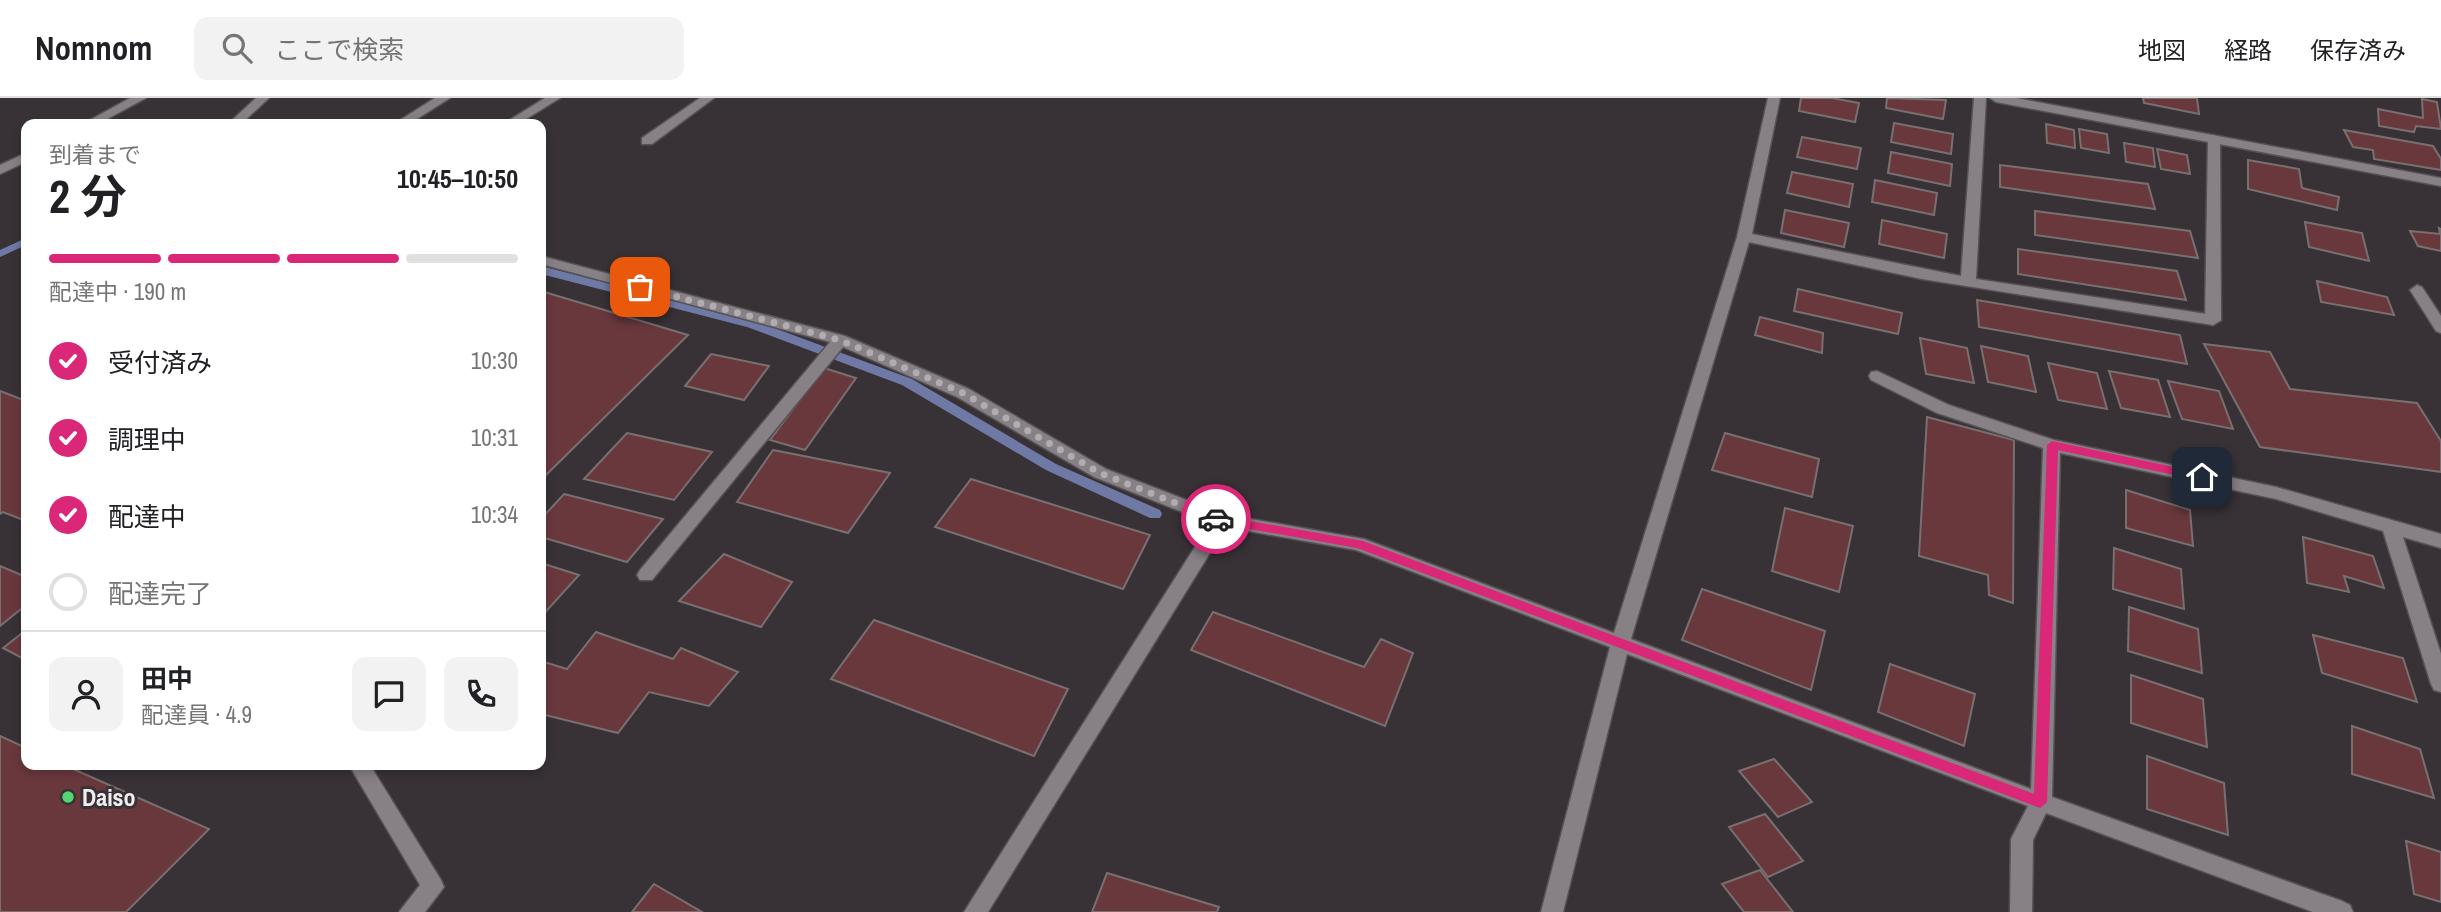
<!DOCTYPE html>
<html lang="ja">
<head>
<meta charset="utf-8">
<style>
	:root { --surface:#fff; --page:#f2f2f2; --text:#202124; --muted:#757577; --line:#e0e0e0; --accent:#db2777 }
	body { margin:0; font-family:"Archivo Narrow","Noto Sans JP",sans-serif; background:var(--page); color:var(--text); height:100vh; display:flex; flex-direction:column; font-size:26px; white-space:nowrap }
	* { box-sizing:border-box; margin:0 }
	p { font-size:23px; color:var(--muted) }
	.icon { flex:none; width:38px; height:38px; fill:none; stroke:currentColor; stroke-width:2; stroke-linecap:round; stroke-linejoin:round }
	.map { position:relative; flex:1; overflow:hidden }
	.drawer { position:absolute; left:21px; top:21px; width:525px; height:651px; display:flex; flex-direction:column; background:var(--surface); border-radius:14px; box-shadow:0 4px 10px #0003 }
	.drawer>* { flex:none }
	.pin { position:absolute; display:grid; place-items:center; width:60px; height:60px; color:#fff; margin:-30px; border-radius:14px; box-shadow:0 4px 10px #0006 }
	.courier { position:absolute; display:grid; place-items:center; width:70px; height:70px; margin:-35px; border:5px solid #db2777; border-radius:50%; background:#fff; color:#222; box-shadow:0 2px 9px #0007 }
	.overview em { font-style:normal; font-weight:700 }
	.overview div { display:flex; flex-direction:column-reverse }
	.overview { display:flex; align-items:center; justify-content:space-between; height:119px; padding:0 28px }
	h1 { font-size:46px; font-weight:700; line-height:52px }
	.bar { display:grid; grid-template-columns:repeat(4,1fr); gap:10px 7px; align-content:center; height:84px; padding:0 28px }
	.bar i { height:9px; border-radius:5px; background:var(--line) }
	.bar .current { background:var(--accent) }
	.bar p { grid-column:span 4 }
	.line { display:flex; align-items:center; gap:18px; padding:0 28px; border-top:2px solid var(--line) }
	.line div { flex:1 }
	.round { display:grid; place-items:center; flex:none; width:74px; height:74px; border-radius:14px; background:var(--page) }
	ol { padding:0 28px; list-style:none }
	li { display:flex; align-items:center; gap:21px; height:77px }
	li p { margin-inline-start:auto }
	li .icon { padding:7px; border-radius:50%; background:var(--accent); color:#fff; stroke-width:4 }
	li:last-child { color:var(--muted) }
	li i { width:38px; height:38px; border:4px solid var(--line); border-radius:50% }
	header { display:flex; align-items:center; gap:42px; box-sizing:border-box; height:98px; padding:0 35px; background:var(--surface); border-bottom:2px solid var(--line) }
	header strong { font-size:33px }
	nav { display:flex; gap:38px; margin-inline-start:auto; font-size:24px }
	.search { width:490px; height:63px; background:var(--page); display:flex; align-items:center; gap:18px; box-sizing:border-box; padding:0 24px; border-radius:14px; color:var(--muted); font-size:26px }
	.map>svg:first-child { display:block }
	.lines { fill:none; stroke-linecap:round; stroke-linejoin:round }
	.stream { fill:#6f79a6; fill-rule:evenodd }
	.building { fill:#69383d; stroke:#787070; stroke-width:2 }
	.lane-casing { stroke:#565154; stroke-width:3 }
	.street-casing { stroke:#565154; stroke-width:3 }
	.secondary-casing { stroke:#565154; stroke-width:3 }
	.lane { fill:#878185; fill-rule:evenodd }
	.street { fill:#878185; fill-rule:evenodd }
	.secondary { fill:#878185; fill-rule:evenodd }
	.route { fill:#db2777 }
	.done { stroke:#b1acaf; stroke-width:7; stroke-dasharray:0 12.6 }
	.poi-dot { fill:#53d672; stroke:#383236; stroke-width:2.5 }
	.labels { text-anchor:middle; dominant-baseline:central; stroke-width:6; stroke-linejoin:round; paint-order:stroke }
	.near-poi-label { font-size:24px; font-weight:bold; fill:#f2eef0; stroke:#383236; text-anchor:start }
</style>
</head>
<body>
<header>
<strong>Nomnom</strong>
<div class="search"><svg class="icon" aria-label="search" viewBox="0 0 24 24"><circle cx="10" cy="10" r="6"/><path d="M15 15l6 6"/></svg>ここで検索</div>
<nav><a>地図</a><a>経路</a><a>保存済み</a></nav>
</header>
<div class="map">
<svg width="2441" height="814" viewBox="0 0 2441 814">
	<rect width="100%" height="100%" fill="#383236"/>
	<g class="lines">
		<g class="stream">
			<path d="M26,140V147L0,159V152Z"/>
			<path d="M541,168L755,223L912,281L1056,366L1160,412L1162,416L1160,420H1150L1046,372L902,287L747,229L541,176Z"/>
		</g>
	</g>
	<g class="building">
		<path d="M1801,0H1832L1859,5L1855,24L1799,13Z"/>
		<path d="M1887,0L1946,2L1943,21L1886,10Z"/>
		<path d="M2143,0H2197L2199,16L2144,5Z"/>
		<path d="M2422,1L2437,4L2441,31L2416,28L2414,34L2379,28L2378,11L2423,20Z"/>
		<path d="M1894,25L1953,36L1951,56L1891,44Z"/>
		<path d="M2046,26L2074,32L2075,50L2047,45Z"/>
		<path d="M2079,31L2107,36L2109,55L2081,50Z"/>
		<path d="M2344,32L2433,48L2441,61V72L2374,61L2373,52L2353,49Z"/>
		<path d="M1802,39L1861,50L1857,71L1797,59Z"/>
		<path d="M2124,45L2153,50L2155,69L2126,64Z"/>
		<path d="M2157,51L2187,57L2190,76L2161,71Z"/>
		<path d="M1891,54L1952,66L1950,88L1888,75Z"/>
		<path d="M2248,62L2299,71L2302,90L2339,99L2337,112L2248,91Z"/>
		<path d="M2000,67L2148,86L2155,111L2000,89Z"/>
		<path d="M1792,74L1853,86L1849,109L1787,95Z"/>
		<path d="M1875,82L1937,95L1934,117L1872,104Z"/>
		<path d="M1785,112L1849,125L1844,149L1781,135Z"/>
		<path d="M2035,113L2190,133L2198,160L2035,137Z"/>
		<path d="M1882,122L1947,136L1944,160L1879,146Z"/>
		<path d="M2305,124L2362,135L2369,163L2309,149Z"/>
		<path d="M2439,130L2441,131V153L2418,148L2410,133L2440,136Z"/>
		<path d="M2018,151L2177,173L2186,202L2018,176Z"/>
		<path d="M2317,183L2387,199L2394,217L2321,204Z"/>
		<path d="M1798,191L1902,215L1898,236L1794,213Z"/>
		<path d="M541,193L688,237L545,378L541,376Z"/>
		<path d="M1977,202L2180,237L2187,266L1979,229Z"/>
		<path d="M1760,219L1823,235L1822,255L1755,237Z"/>
		<path d="M1920,240L1967,250L1974,285L1926,276Z"/>
		<path d="M2204,246L2270,254L2290,291L2417,305L2441,343V374L2260,349Z"/>
		<path d="M1981,248L2028,258L2036,294L1988,284Z"/>
		<path d="M711,256L769,268L744,302L685,288Z"/>
		<path d="M2048,265L2097,275L2107,311L2058,302Z"/>
		<path d="M824,270L856,280L805,352L770,342Z"/>
		<path d="M2109,273L2158,282L2170,319L2121,310Z"/>
		<path d="M2168,283L2219,293L2233,331L2182,321Z"/>
		<path d="M0,293L26,303V423L3,414L0,416Z"/>
		<path d="M1927,319L2014,342L2013,505L1989,497L1988,477L1919,458Z"/>
		<path d="M627,335L712,354L674,402L584,381Z"/>
		<path d="M1725,335L1819,361L1812,399L1712,372Z"/>
		<path d="M773,352L890,375L848,435L737,404Z"/>
		<path d="M971,381L1150,437L1123,491L935,429Z"/>
		<path d="M2126,392L2190,412L2193,448L2126,430Z"/>
		<path d="M564,396L663,421L627,464L541,439V421Z"/>
		<path d="M1785,410L1853,428L1839,494L1772,473Z"/>
		<path d="M2303,439L2373,458L2384,490L2344,478L2349,494L2307,485Z"/>
		<path d="M2114,450L2181,471L2184,511L2113,491Z"/>
		<path d="M724,456L792,484L761,529L679,503Z"/>
		<path d="M541,465L579,477L541,519Z"/>
		<path d="M0,468L26,479V507L0,528Z"/>
		<path d="M1702,491L1825,533L1811,592L1682,542Z"/>
		<path d="M2129,509L2198,531L2202,575L2128,553Z"/>
		<path d="M1213,514L1364,569L1381,541L1413,555L1385,628L1191,552Z"/>
		<path d="M874,522L1068,591L1034,658L831,581Z"/>
		<path d="M26,532V562L3,550Z"/>
		<path d="M596,534L673,561L681,550L738,574L709,608L649,594L618,635L541,616V563L567,571Z"/>
		<path d="M2313,537L2403,560L2417,604L2322,575Z"/>
		<path d="M1890,566L1975,596L1964,648L1878,614Z"/>
		<path d="M2131,577L2203,601L2207,649L2131,625Z"/>
		<path d="M2352,628L2420,651L2434,700L2352,676Z"/>
		<path d="M0,638L26,650V667H64L209,731L126,814H0Z"/>
		<path d="M2147,658L2224,685L2228,737L2147,711Z"/>
		<path d="M1774,661L1812,704L1778,719L1739,673Z"/>
		<path d="M1765,716L1803,763L1768,779L1729,729Z"/>
		<path d="M2406,743L2441,754V804L2414,796Z"/>
		<path d="M1760,772L1793,814H1744L1722,786Z"/>
		<path d="M1107,775L1219,809L1217,814H1092Z"/>
		<path d="M654,786L702,814H632Z"/>
	</g>
	<g class="lines">
		<g class="lane-casing">
			<g id="lane">
				<path d="M545,0H560L518,26H503Z"/>
				<path d="M2214,37L2220,41L2221,222L2213,227L2205,222L2208,41Z"/>
				<path d="M349,667H370L441,782L444,789L425,814H399L420,787Z"/>
			</g>
		</g>
		<g class="street-casing">
			<g id="street">
				<path d="M256,0H269L241,26H228Z"/>
				<path d="M435,0H450L409,26H394Z"/>
				<path d="M700,0H714L652,46H642V40Z"/>
				<path d="M1768,0H1780L1752,136L1961,178L1974,0H1986L1976,181L2213,217L2221,222L2213,227L1922,181L1749,144L1631,541L2031,691L2043,350L1937,315L1871,282L1869,278L1871,274L1877,273L1949,307L2054,342L2276,389L2441,436V450L2403,439L2441,556V594L2434,592L2431,586L2383,433L2276,401L2060,355L2052,699L2342,803L2350,807L2353,814H2313L2046,715L2033,742L2032,814H2010L2011,741L2028,708L1627,556L1563,814H1541L1610,549L1356,452L1226,429L988,814H964L1210,425L1094,379L957,299L843,249L652,482H640L637,477L640,472L830,244L541,166V158L845,238L969,291L1106,371L1223,416L1364,441L1614,535L1737,139Z"/>
				<path d="M1990,0H2016L2441,80V88L1996,4Z"/>
				<path d="M2417,187L2422,189L2441,218V235L2436,233L2410,192Z"/>
			</g>
		</g>
		<g class="secondary-casing">
			<g id="secondary">
				<path d="M130,0H146L98,26H83Z"/>
				<path d="M26,55V64L0,76V67Z"/>
			</g>
		</g>
		<use href="#lane" class="lane"/>
		<use href="#street" class="street"/>
		<use href="#secondary" class="secondary"/>
	</g>
	<path class="route" d="M2052,343L2202,375L2207,379L2202,383L2058,352L2047,704L2040,710L1357,450L1216,425L1211,421L1216,417L1363,443L2034,696L2047,347Z"/>
	<g class="lines">
		<path class="done" d="M640,189L840,242L963,295L1100,375L1216,421"/>
	</g>
	<circle class="poi-dot" cx="68" cy="699" r="7"/>
	<g class="labels">
		<g class="near-poi-label">
			<text x="82" y="699">Daiso</text>
		</g>
	</g>
</svg>
<div class="pin" style="left:640px;top:189px;background:#ea580c"><svg class="icon" aria-label="bag" viewBox="0 0 24 24"><path d="M5 8h14l-1 12H6zM9 8a3 3 0 0 1 6 0"/></svg></div>
<div class="pin" style="left:2202px;top:379px;background:#1f2937"><svg class="icon" aria-label="home" viewBox="0 0 24 24"><path d="M3 11l9-7 9 7M6 9v11h12V9"/></svg></div>
<div class="courier" style="left:1216px;top:421px"><svg class="icon" aria-label="car" viewBox="0 0 24 24"><path d="M5 17H2v-5l4-1 3-4h7l3 4 3 1v5h-3M9 17h6M6 11h13"/><circle cx="7" cy="17" r="2"/><circle cx="17" cy="17" r="2"/></svg></div>
<section class="drawer">
<div class="overview"><div><h1>2 分</h1><p>到着まで</p></div><em>10:45–10:50</em></div>
<div class="bar"><i class="current"></i><i class="current"></i><i class="current"></i><i></i><p>配達中 · 190 m</p></div>
<ol>
<li><svg class="icon" aria-label="check" viewBox="0 0 24 24"><path d="M5 12l5 5 9-10"/></svg>受付済み<p>10:30</p></li>
<li><svg class="icon" aria-label="check" viewBox="0 0 24 24"><path d="M5 12l5 5 9-10"/></svg>調理中<p>10:31</p></li>
<li><svg class="icon" aria-label="check" viewBox="0 0 24 24"><path d="M5 12l5 5 9-10"/></svg>配達中<p>10:34</p></li>
<li><i></i>配達完了</li>
</ol>
<div class="line" style="height:126px"><a class="round"><svg class="icon" aria-label="person" viewBox="0 0 24 24"><circle cx="12" cy="8" r="4"/><path d="M4 21q1-7 8-7t8 7"/></svg></a><div><b>田中</b><p>配達員 · 4.9</p></div><a class="round"><svg class="icon" aria-label="chat" viewBox="0 0 24 24"><path d="M4 5h16v11H9l-5 4z"/></svg></a><a class="round"><svg class="icon" aria-label="phone" viewBox="0 0 24 24"><path d="M5 4h4l2 5-3 2q2 4 5 5l2-3 5 2v4C11 20 4 13 5 4z"/></svg></a></div>
</section>
</div>
</body>
</html>
